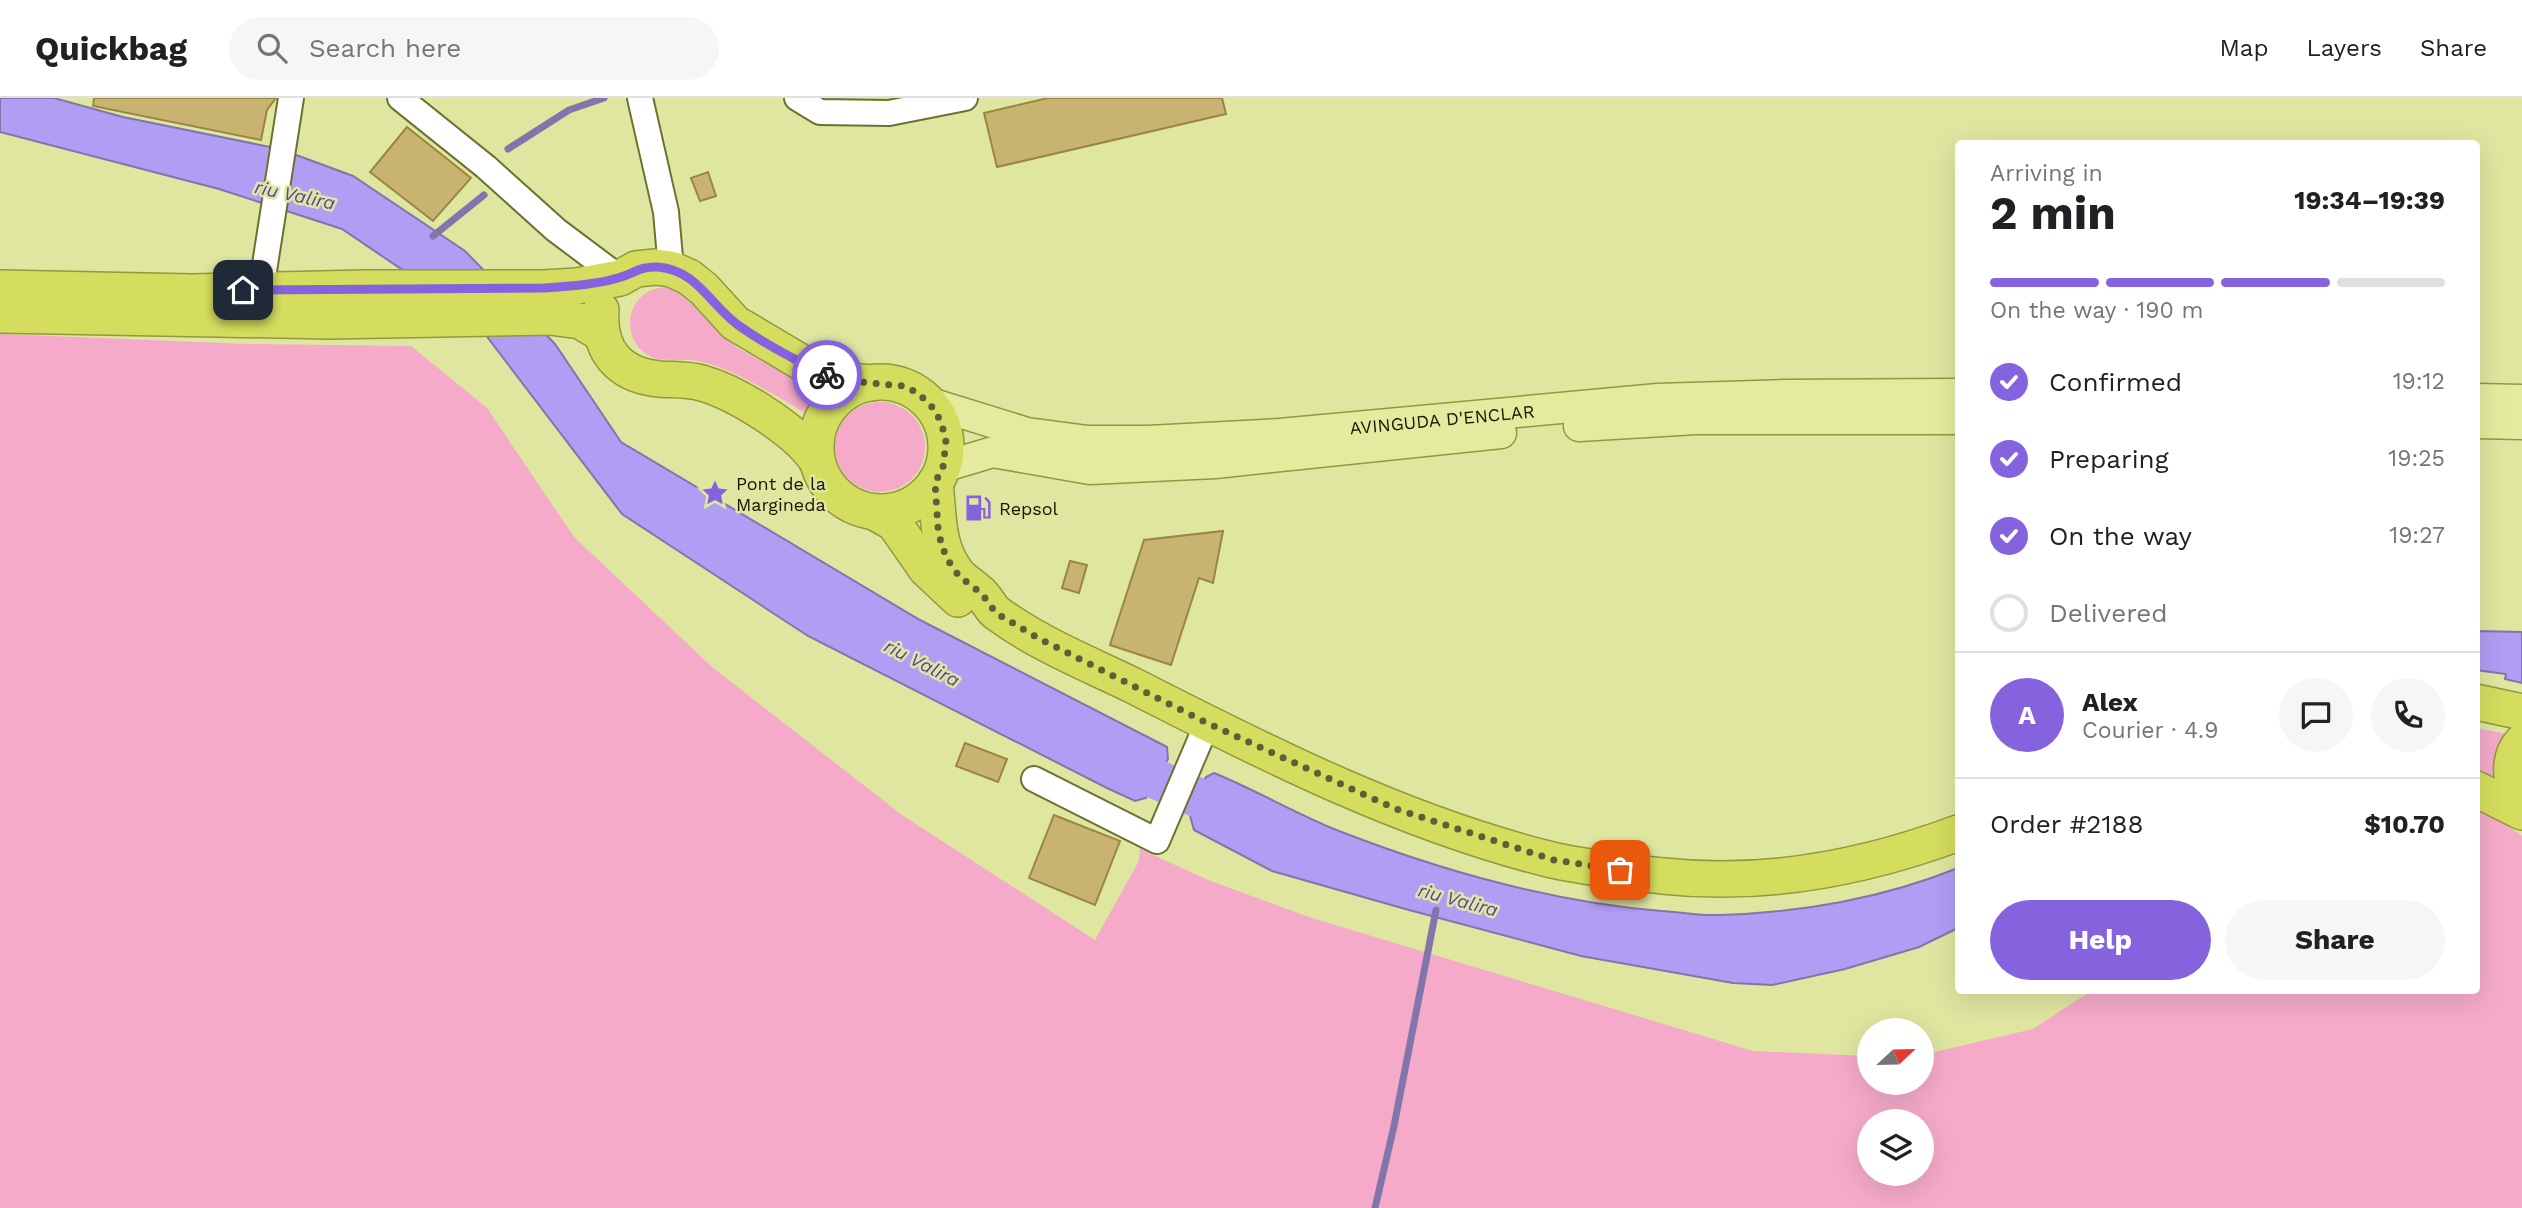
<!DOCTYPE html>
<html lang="en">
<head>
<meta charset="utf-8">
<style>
	:root { --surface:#fff; --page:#f6f6f6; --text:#202124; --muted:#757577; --line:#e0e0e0; --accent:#8563de }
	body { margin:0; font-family:"Work Sans",sans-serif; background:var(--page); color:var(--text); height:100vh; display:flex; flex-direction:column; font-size:26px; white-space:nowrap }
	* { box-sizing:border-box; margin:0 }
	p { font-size:23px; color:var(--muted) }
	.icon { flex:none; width:38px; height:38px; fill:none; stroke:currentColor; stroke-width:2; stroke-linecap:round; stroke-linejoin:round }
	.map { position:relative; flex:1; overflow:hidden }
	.panel { position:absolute; left:1955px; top:42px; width:525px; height:854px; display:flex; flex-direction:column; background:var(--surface); border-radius:7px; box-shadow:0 7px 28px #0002 }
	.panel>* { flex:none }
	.needle { width:46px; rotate:68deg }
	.tools { position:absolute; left:1857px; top:920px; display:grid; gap:14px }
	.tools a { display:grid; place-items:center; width:77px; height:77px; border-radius:50%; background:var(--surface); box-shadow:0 7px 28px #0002; font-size:35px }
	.pin { position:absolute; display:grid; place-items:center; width:60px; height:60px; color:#fff; margin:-30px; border-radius:14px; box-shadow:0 4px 10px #0006 }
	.courier { position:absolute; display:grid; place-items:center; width:70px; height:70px; margin:-35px; border:5px solid #8563de; border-radius:50%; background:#fff; color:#222; box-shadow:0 2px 9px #0007 }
	.head em { font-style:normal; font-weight:700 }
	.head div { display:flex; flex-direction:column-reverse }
	.head { display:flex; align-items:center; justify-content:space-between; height:119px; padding:0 35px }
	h1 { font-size:46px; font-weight:700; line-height:52px }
	.bar { display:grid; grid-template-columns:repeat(4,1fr); gap:10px 7px; align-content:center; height:84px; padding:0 35px }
	.bar i { height:9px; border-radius:5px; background:var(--line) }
	.bar .selected { background:var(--accent) }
	.bar p { grid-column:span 4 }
	.line { display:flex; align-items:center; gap:18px; padding:0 35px; border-top:2px solid var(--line) }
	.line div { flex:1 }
	.round { display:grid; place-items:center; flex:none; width:74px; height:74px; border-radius:37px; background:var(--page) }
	ol { padding:0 35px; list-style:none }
	li { display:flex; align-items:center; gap:21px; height:77px }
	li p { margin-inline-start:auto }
	li .icon { padding:7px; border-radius:50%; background:var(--accent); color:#fff; stroke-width:4 }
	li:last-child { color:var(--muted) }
	li i { width:38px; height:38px; border:4px solid var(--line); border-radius:50% }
	.action { display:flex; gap:14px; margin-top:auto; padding:14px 35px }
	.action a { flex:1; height:80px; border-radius:42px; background:var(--accent); color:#fff; font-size:28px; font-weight:700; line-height:80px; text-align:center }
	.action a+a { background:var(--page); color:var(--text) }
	header { display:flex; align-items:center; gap:42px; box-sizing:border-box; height:98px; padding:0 35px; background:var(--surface); border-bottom:2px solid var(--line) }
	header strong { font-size:33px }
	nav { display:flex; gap:38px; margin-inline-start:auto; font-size:24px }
	.search { width:490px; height:63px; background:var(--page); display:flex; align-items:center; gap:18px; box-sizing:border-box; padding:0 24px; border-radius:38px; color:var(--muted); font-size:26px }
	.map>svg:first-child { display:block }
	.green { fill:#f5aac9; fill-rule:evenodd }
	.water { fill:#b09df4; stroke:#8275ab; stroke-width:2 }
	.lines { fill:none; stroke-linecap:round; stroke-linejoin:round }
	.stream { stroke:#8275ab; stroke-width:7 }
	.river { stroke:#b09df4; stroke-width:40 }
	.building { fill:#c8b370; stroke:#9a8643; stroke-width:2 }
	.minor-casing { stroke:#6d712f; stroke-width:28 }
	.major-casing { stroke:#91983d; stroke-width:33 }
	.highway-casing { stroke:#91983d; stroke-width:38 }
	.minor { stroke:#fff; stroke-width:24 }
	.major { stroke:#e5eb9e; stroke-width:30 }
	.highway { stroke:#d4dd5e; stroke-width:35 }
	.done { stroke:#5c5f38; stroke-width:7; stroke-dasharray:0 12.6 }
	.route { stroke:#8563de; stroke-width:9 }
	.labels { text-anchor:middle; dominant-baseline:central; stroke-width:5; stroke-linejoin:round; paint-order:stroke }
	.street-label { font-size:18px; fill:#151700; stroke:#dfe6a0 }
	.poi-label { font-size:18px; fill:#151700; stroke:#dfe6a0; text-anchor:start }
	.water-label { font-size:19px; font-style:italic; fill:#5d3fa3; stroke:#dfe6a0 }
</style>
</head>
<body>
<header>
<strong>Quickbag</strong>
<div class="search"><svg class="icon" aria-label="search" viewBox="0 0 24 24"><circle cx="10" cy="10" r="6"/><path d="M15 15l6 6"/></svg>Search here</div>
<nav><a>Map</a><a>Layers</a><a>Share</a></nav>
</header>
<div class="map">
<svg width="2522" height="1110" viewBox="0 0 2522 1110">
	<rect width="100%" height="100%" fill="#dfe6a0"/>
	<g class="green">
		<path d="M666,189L687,197L708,222L736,249L822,296L811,319C785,302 731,270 702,264C682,259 661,267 645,255C625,241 625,209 646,195C652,191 659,190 666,189Z"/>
		<path d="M0,236L249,246L411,248L487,310L574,439L712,569L902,717L1095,842L1139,763L1140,751L1208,782L1312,820L1753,953L1869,958V985H1922V957L2033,931L2091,893L2476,892V705L2522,738V1110H0ZM1869,1024H1922V1076H1869Z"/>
		<circle cx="880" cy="349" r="45"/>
		<path d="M2476,630L2507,636L2496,679L2476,674Z"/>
	</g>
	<g class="water">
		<path d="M0,0H54L123,19L280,51L353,78L465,153L555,246L621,344L920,522L1167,649L1168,661L1146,700L1135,703L1107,690L808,538L622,416L472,219L342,131L219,91L0,34Z"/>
		<path d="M2476,533L2522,534V585L2505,581L2506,576L2476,572Z"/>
		<path d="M1214,675C1256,692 1296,716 1339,733C1442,773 1552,804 1662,813C1681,814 1701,818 1720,817C1800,815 1884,800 1958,770V830L1919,849L1845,871L1772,887L1733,885L1581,858L1409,812L1272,773L1194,732L1189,714L1206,679Z"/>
	</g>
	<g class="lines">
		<g class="stream">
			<path d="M508,51L569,12L604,0"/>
			<path d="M433,138L484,97"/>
			<path d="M1375,1110L1394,1028L1436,812"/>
		</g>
		<path class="river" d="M1107,659L1245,721"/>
	</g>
	<g class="building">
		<path d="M94,0H276L267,12L261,42L93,8Z"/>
		<path d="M1048,0H1222L1226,16L997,69L984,15Z"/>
		<path d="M407,29L471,80L433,123L370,74Z"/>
		<path d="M708,74L716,98L700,103L691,80Z"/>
		<path d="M1223,433L1213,485L1199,480L1171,567L1110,547L1144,442Z"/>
		<path d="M1070,463L1087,467L1079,495L1062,490Z"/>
		<path d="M965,645L1007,661L998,684L956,668Z"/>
		<path d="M1054,717L1120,743L1095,807L1029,780Z"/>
	</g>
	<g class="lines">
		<g class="minor-casing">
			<g id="minor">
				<path d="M400,0L486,69L556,132L620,180"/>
				<path d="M640,0L666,114L671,171"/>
				<path d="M797,0L820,14L889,15L965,0"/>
				<path d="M261,192L291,0"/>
				<path d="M1034,681L1157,743L1207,626"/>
			</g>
		</g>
		<g class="major-casing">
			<g id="major">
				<path d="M2476,301L2522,302"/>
				<path id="s1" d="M930,305L1027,335L1088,343H1148L1280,336L1658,301L1786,297L1958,296"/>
				<path d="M2476,325L2522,326"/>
				<path d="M1579,328L1696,321H1958"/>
				<path d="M943,369L993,354L1090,371L1215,365L1501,335"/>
			</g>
		</g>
		<g class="highway-casing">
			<g id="highway">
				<path d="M0,190L192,194L364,190H543L577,188L620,180L636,171L655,169L671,171L689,179L704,191L735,225L806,267L838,282L871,285"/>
				<path d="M601,212C598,253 619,277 659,281C674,282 688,281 702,285C737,295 798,333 817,363"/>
				<path d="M0,217L330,223L550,219L580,223L602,236"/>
				<circle cx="881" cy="349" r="65"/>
				<path d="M935,385C939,417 936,448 957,475C963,483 972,487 979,494C987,500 990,511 998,516C1039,546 1089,566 1134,588C1267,656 1406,726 1552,762C1588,770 1627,774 1663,778C1764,789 1864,770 1958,735"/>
				<path d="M874,414L894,425L926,471L958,501"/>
				<path d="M2476,604L2522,614"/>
				<path d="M2522,644C2505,662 2512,689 2522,709"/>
				<path d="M2476,691L2522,714"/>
			</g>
		</g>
		<use href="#minor" class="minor"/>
		<use href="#major" class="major"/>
		<use href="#highway" class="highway"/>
	</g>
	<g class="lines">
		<path class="done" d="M827,277L838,282L903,288L918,295L935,312L942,327L946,344L943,369L935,385L938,429L941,445L947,461L959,478L982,496L996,515L1038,540L1207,625L1396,711L1554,762L1620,772"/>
		<path class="route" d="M243,192L543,190C568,188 594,187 618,180C633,176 640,168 658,169C697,172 710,207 738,227C766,247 797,263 827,277"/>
	</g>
	<defs>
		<g id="sight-bare" transform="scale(2.1)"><path d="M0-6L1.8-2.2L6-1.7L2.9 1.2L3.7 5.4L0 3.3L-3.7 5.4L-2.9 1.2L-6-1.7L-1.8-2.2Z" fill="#8563de" stroke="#dfe6a0" stroke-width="2.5" paint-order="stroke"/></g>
		<g id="fuel-bare" transform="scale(2.1)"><path d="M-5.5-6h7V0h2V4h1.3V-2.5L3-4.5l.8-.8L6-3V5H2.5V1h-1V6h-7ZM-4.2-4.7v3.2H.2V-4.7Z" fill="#8563de" stroke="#dfe6a0" stroke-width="2.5" paint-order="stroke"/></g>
	</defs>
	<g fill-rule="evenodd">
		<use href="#sight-bare" x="715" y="395"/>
		<use href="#fuel-bare" x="978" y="410"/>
	</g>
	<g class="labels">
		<g class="street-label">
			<text stroke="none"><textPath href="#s1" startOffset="518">AVINGUDA D'ENCLAR</textPath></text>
		</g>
		<g class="poi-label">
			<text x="736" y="385">Pont de la<tspan x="736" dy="21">Margineda</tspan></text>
			<text x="999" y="410">Repsol</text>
		</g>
		<g class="water-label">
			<text transform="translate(295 97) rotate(12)">riu Valira</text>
			<text transform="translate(922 565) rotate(27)">riu Valira</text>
			<text transform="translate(1458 802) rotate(15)">riu Valira</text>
		</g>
	</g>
</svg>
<div class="tools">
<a><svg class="needle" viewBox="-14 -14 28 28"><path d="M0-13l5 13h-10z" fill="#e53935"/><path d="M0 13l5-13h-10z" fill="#757577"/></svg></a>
<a><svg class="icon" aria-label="layers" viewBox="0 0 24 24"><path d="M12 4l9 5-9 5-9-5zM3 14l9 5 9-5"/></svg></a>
</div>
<div class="pin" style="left:1620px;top:772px;background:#ea580c"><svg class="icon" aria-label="bag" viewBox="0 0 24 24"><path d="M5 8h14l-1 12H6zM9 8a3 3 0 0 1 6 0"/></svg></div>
<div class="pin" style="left:243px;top:192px;background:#1f2937"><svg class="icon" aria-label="home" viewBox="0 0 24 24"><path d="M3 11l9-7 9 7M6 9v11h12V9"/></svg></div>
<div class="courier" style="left:827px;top:277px"><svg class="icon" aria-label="bike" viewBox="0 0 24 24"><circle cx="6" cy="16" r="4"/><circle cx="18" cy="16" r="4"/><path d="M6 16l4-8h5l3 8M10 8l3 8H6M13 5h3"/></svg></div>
<section class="panel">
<div class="head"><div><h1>2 min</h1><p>Arriving in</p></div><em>19:34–19:39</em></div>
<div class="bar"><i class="selected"></i><i class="selected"></i><i class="selected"></i><i></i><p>On the way · 190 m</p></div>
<ol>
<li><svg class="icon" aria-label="check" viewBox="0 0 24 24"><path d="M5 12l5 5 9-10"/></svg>Confirmed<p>19:12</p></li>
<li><svg class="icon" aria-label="check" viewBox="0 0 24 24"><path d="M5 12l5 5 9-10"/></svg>Preparing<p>19:25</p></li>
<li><svg class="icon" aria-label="check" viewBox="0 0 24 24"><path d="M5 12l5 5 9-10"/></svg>On the way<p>19:27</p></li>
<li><i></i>Delivered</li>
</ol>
<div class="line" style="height:126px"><b class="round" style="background:var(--accent);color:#fff">A</b><div><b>Alex</b><p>Courier · 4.9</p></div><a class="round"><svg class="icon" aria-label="chat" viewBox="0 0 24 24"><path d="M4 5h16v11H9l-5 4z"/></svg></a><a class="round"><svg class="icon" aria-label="phone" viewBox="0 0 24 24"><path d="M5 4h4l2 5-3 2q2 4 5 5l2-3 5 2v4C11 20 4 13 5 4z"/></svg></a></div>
<div class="line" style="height:91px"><div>Order #2188</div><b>$10.70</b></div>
<div class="action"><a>Help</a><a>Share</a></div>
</section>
</div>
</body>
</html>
